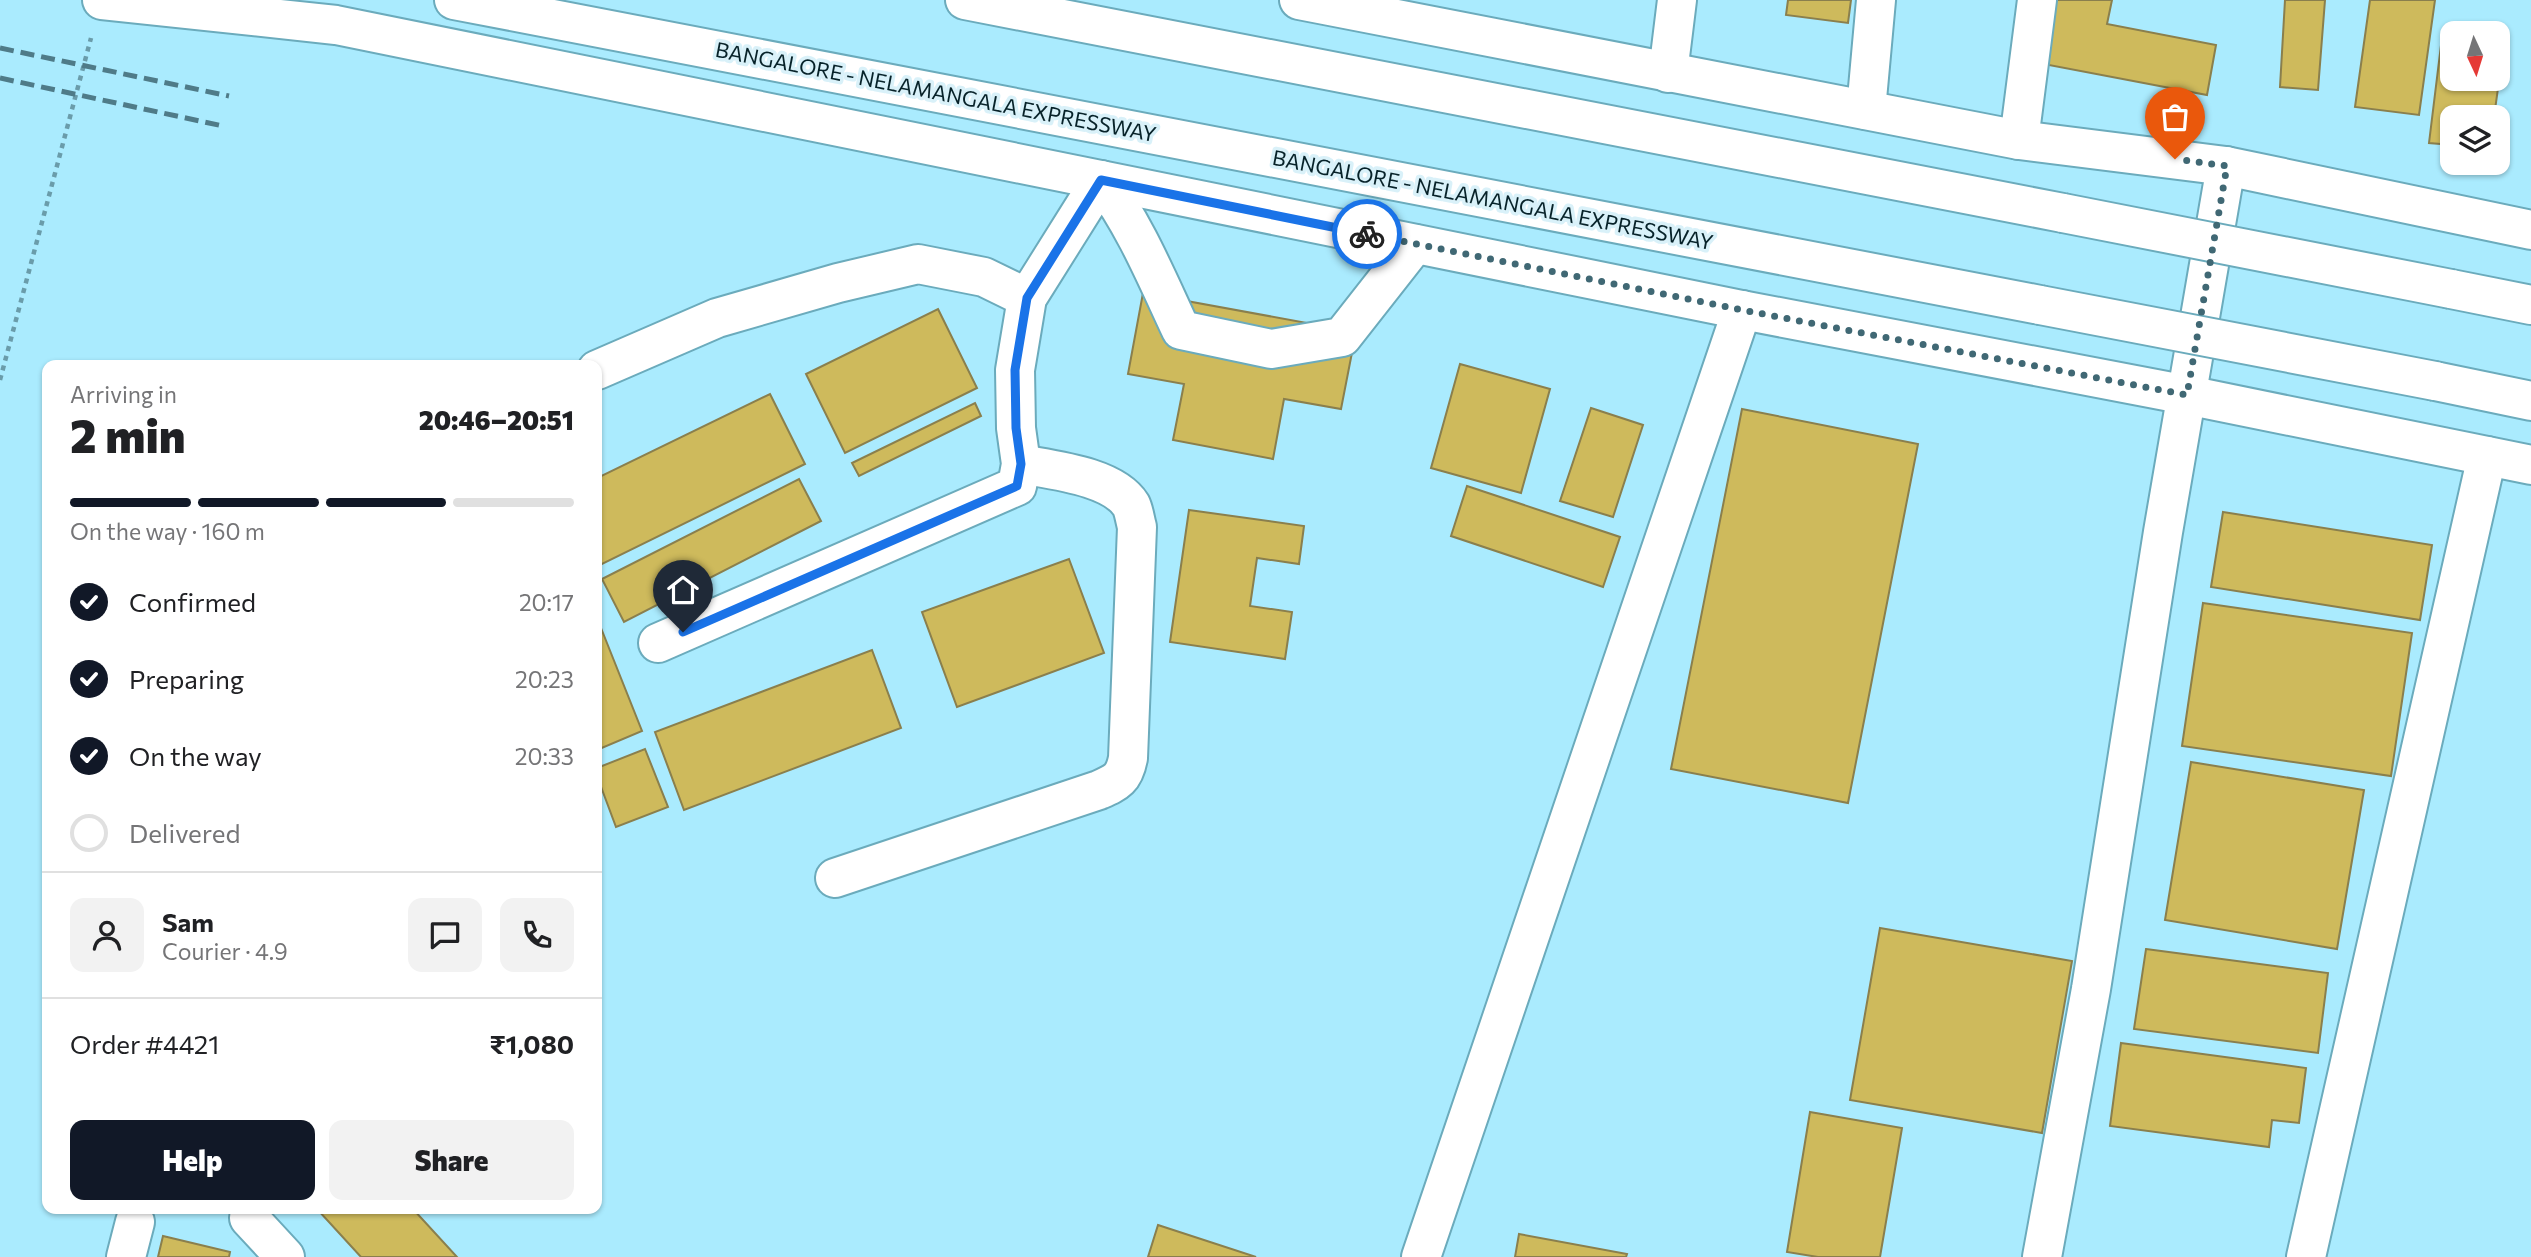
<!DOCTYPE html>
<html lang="en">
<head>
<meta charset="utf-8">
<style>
	:root { --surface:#fff; --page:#f2f2f2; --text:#202124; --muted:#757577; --line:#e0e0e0; --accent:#111827 }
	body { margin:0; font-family:Commissioner,sans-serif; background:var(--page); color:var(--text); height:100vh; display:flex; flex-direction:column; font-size:26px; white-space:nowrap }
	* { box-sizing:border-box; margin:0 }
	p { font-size:23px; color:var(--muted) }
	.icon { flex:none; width:38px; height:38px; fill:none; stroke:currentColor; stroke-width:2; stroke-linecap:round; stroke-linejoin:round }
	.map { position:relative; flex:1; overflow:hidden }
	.panel { position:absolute; left:42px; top:360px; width:560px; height:854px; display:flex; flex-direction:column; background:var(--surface); border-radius:14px; box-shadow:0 2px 5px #0004 }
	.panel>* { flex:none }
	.needle { width:46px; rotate:176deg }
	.buttons { position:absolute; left:2440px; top:21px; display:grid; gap:14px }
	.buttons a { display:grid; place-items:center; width:70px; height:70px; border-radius:14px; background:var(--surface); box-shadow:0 2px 5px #0004; font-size:35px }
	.pin { position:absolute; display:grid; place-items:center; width:60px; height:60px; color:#fff; margin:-72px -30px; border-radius:50% 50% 50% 0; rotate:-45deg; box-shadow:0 0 7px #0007 }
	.pin .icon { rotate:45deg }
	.courier { position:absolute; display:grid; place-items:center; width:70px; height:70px; margin:-35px; border:5px solid #1a73e8; border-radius:50%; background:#fff; color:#222; box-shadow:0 2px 9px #0007 }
	.headline em { font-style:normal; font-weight:800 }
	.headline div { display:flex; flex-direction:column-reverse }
	.headline { display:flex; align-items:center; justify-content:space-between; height:119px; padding:0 28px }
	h1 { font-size:46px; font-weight:800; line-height:52px }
	.bar { display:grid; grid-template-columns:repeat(4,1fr); gap:10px 7px; align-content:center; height:84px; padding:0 28px }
	.bar i { height:9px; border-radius:5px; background:var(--line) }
	.bar .on { background:var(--accent) }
	.bar p { grid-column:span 4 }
	.line { display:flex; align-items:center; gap:18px; padding:0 28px; border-top:2px solid var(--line) }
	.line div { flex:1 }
	.round { display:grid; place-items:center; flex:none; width:74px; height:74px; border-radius:14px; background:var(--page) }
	ol { padding:0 28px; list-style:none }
	li { display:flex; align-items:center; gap:21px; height:77px }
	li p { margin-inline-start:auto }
	li .icon { padding:7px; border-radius:50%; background:var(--accent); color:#fff; stroke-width:4 }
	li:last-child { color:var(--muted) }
	li i { width:38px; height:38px; border:4px solid var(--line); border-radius:50% }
	.cta { display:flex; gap:14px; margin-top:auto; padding:14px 28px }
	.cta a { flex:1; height:80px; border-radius:14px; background:var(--accent); color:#fff; font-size:28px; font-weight:800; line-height:80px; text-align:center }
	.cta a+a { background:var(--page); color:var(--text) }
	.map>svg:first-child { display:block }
	.building { fill:#ceba5c; stroke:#8a7f4d; stroke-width:2 }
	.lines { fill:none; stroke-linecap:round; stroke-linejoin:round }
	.minor-casing { stroke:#6babbc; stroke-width:42 }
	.highway-casing { stroke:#6babbc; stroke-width:42 }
	.path { stroke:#6a9caa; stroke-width:4.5; stroke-dasharray:5 5; stroke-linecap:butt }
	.minor { stroke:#fff; stroke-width:38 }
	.highway { stroke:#fff; stroke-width:38 }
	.rail { stroke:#4f7b88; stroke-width:5; stroke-dasharray:14 7; stroke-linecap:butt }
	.highway-bridge-casing { stroke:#6babbc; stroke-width:42; stroke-linecap:butt }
	.highway-bridge { stroke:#fff; stroke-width:38 }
	.done { stroke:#406874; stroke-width:7; stroke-dasharray:0 12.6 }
	.route { stroke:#1a73e8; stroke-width:9 }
	.labels { text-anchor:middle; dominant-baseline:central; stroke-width:7; stroke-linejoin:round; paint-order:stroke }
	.street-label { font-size:21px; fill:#072229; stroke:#d9f1f9 }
</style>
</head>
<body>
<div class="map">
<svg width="2531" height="1257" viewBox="0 0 2531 1257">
	<rect width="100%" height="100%" fill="#aaebfe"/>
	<g class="building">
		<path d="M1788,0H1851L1848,23L1786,15Z"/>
		<path d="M2045,0H2112L2107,24L2216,45L2207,95L2033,62Z"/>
		<path d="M2285,0H2325L2318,90L2280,87Z"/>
		<path d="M2370,0H2435L2419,115L2355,107Z"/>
		<path d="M2443,29L2472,33H2452V79H2497V37L2505,38L2494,117H2452V145L2429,143Z"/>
		<path d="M1143,293L1356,332L1341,409L1284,399L1273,459L1173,440L1184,384L1128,374Z"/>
		<path d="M938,309L977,388L845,453L806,374Z"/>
		<path d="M1460,364L1550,389L1521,493L1431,468Z"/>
		<path d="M770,394L805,464L598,566L597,478Z"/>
		<path d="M975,403L981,416L859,476L852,463Z"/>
		<path d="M1591,408L1643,425L1613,517L1560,501Z"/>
		<path d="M1742,409L1918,444L1848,803L1671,769Z"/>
		<path d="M799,479L821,521L624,622L602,579Z"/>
		<path d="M1467,486L1620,537L1603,587L1451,536Z"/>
		<path d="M1189,510L1304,526L1299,564L1257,558L1250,606L1292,612L1285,659L1170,642Z"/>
		<path d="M2223,512L2432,545L2420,620L2211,587Z"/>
		<path d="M1069,559L1104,653L957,707L922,612Z"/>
		<path d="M2203,603L2412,633L2391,776L2182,746Z"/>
		<path d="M597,618L642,731L597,750Z"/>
		<path d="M872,650L901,728L684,810L655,732Z"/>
		<path d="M645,749L668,807L616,827L597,776V768Z"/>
		<path d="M2191,762L2364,790L2337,949L2165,920Z"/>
		<path d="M1880,928L2072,961L2042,1133L1850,1100Z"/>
		<path d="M2146,949L2328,973L2318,1053L2134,1029Z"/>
		<path d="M2121,1043L2306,1068L2299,1123L2272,1120L2269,1147L2110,1126Z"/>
		<path d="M1810,1112L1902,1128L1880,1257H1818L1787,1252Z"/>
		<path d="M317,1209H413L457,1257H361Z"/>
		<path d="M1158,1225L1256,1257H1148Z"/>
		<path d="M1519,1234L1627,1254L1626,1257H1515Z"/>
		<path d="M163,1236L230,1252L229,1257H158Z"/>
	</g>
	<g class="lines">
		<g class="minor-casing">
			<g id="minor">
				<path d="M102,0L336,25L1742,310L2187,395L2531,465"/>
				<path d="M1299,0L2019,140L2226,166L2531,230"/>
				<path d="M1668,73L1677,0"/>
				<path d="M1866,110L1876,0"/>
				<path d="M2019,140L2037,0"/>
				<path d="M597,370L717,318L838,283L918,264L984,277L1027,298"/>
				<path d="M658,643L1017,486L1021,464L1016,428L1015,370L1027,298L1101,180C1135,225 1157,279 1181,330L1271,349L1342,337L1415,244"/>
				<path d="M835,878L1099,790C1117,782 1124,779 1128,758L1137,527C1135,520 1134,511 1131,505C1113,476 1052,470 1021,464"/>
				<path d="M249,1218L285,1257"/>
				<path d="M126,1257L135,1222"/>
				<path d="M1421,1257L1742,310"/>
				<path d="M2042,1257L2091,989L2163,532L2226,166"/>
				<path d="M2306,1257L2487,456"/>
			</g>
		</g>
		<g class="highway-casing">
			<g id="highway">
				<path d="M454,0L2040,305"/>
				<path d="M965,0L2063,213"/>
				<path d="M2451,289L2531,305"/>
				<path d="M2435,381L2531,401"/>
			</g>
		</g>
		<path class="path" d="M0,380L91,38"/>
		<use href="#minor" class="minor"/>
		<use href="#highway" class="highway"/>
		<g class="rail">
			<path d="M0,48L229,96"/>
			<path d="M0,78L223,126"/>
		</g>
		<g class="highway-bridge-casing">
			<g id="highway-bridge">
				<path d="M2063,213L2451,289"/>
				<path d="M2040,305L2435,381"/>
			</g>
		</g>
		<use href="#highway-bridge" class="highway-bridge"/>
	</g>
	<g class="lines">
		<path class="done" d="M1367,234L1742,310L2187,395L2227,166L2175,159"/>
		<path class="route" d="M683,632L1017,486L1021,464L1016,428L1015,370L1027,298L1101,180L1367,234"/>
	</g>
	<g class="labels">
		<g class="street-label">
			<text transform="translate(936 91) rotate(11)">BANGALORE - NELAMANGALA EXPRESSWAY</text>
			<text transform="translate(1493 199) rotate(11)">BANGALORE - NELAMANGALA EXPRESSWAY</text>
		</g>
	</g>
</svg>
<div class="buttons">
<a><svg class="needle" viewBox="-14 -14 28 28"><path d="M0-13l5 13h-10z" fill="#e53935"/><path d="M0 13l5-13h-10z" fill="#757577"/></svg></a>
<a><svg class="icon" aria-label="layers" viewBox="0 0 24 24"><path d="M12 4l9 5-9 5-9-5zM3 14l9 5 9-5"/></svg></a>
</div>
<div class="pin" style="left:2175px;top:159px;background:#ea580c"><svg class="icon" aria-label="bag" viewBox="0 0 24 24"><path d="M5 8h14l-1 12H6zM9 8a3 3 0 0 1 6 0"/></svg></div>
<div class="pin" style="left:683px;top:632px;background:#1f2937"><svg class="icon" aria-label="home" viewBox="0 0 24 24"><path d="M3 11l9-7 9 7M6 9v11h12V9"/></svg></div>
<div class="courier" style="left:1367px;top:234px"><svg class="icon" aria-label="bike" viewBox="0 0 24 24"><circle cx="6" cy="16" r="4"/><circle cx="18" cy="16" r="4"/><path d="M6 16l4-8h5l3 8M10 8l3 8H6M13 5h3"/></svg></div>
<section class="panel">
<div class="headline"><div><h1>2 min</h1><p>Arriving in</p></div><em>20:46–20:51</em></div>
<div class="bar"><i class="on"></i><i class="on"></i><i class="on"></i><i></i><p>On the way · 160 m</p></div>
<ol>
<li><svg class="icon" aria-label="check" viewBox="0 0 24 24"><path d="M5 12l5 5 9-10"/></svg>Confirmed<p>20:17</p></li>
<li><svg class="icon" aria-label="check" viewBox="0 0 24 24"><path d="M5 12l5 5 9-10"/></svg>Preparing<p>20:23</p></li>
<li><svg class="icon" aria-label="check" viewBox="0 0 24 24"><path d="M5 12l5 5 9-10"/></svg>On the way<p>20:33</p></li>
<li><i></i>Delivered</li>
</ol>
<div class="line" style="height:126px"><a class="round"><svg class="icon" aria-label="person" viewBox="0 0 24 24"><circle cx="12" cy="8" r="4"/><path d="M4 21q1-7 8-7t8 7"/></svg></a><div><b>Sam</b><p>Courier · 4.9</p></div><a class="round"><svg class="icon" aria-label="chat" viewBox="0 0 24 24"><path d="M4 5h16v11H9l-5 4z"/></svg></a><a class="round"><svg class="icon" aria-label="phone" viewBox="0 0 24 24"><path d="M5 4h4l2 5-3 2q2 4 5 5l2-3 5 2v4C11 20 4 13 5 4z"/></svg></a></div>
<div class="line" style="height:91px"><div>Order #4421</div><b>₹1,080</b></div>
<div class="cta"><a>Help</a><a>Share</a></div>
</section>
</div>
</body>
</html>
